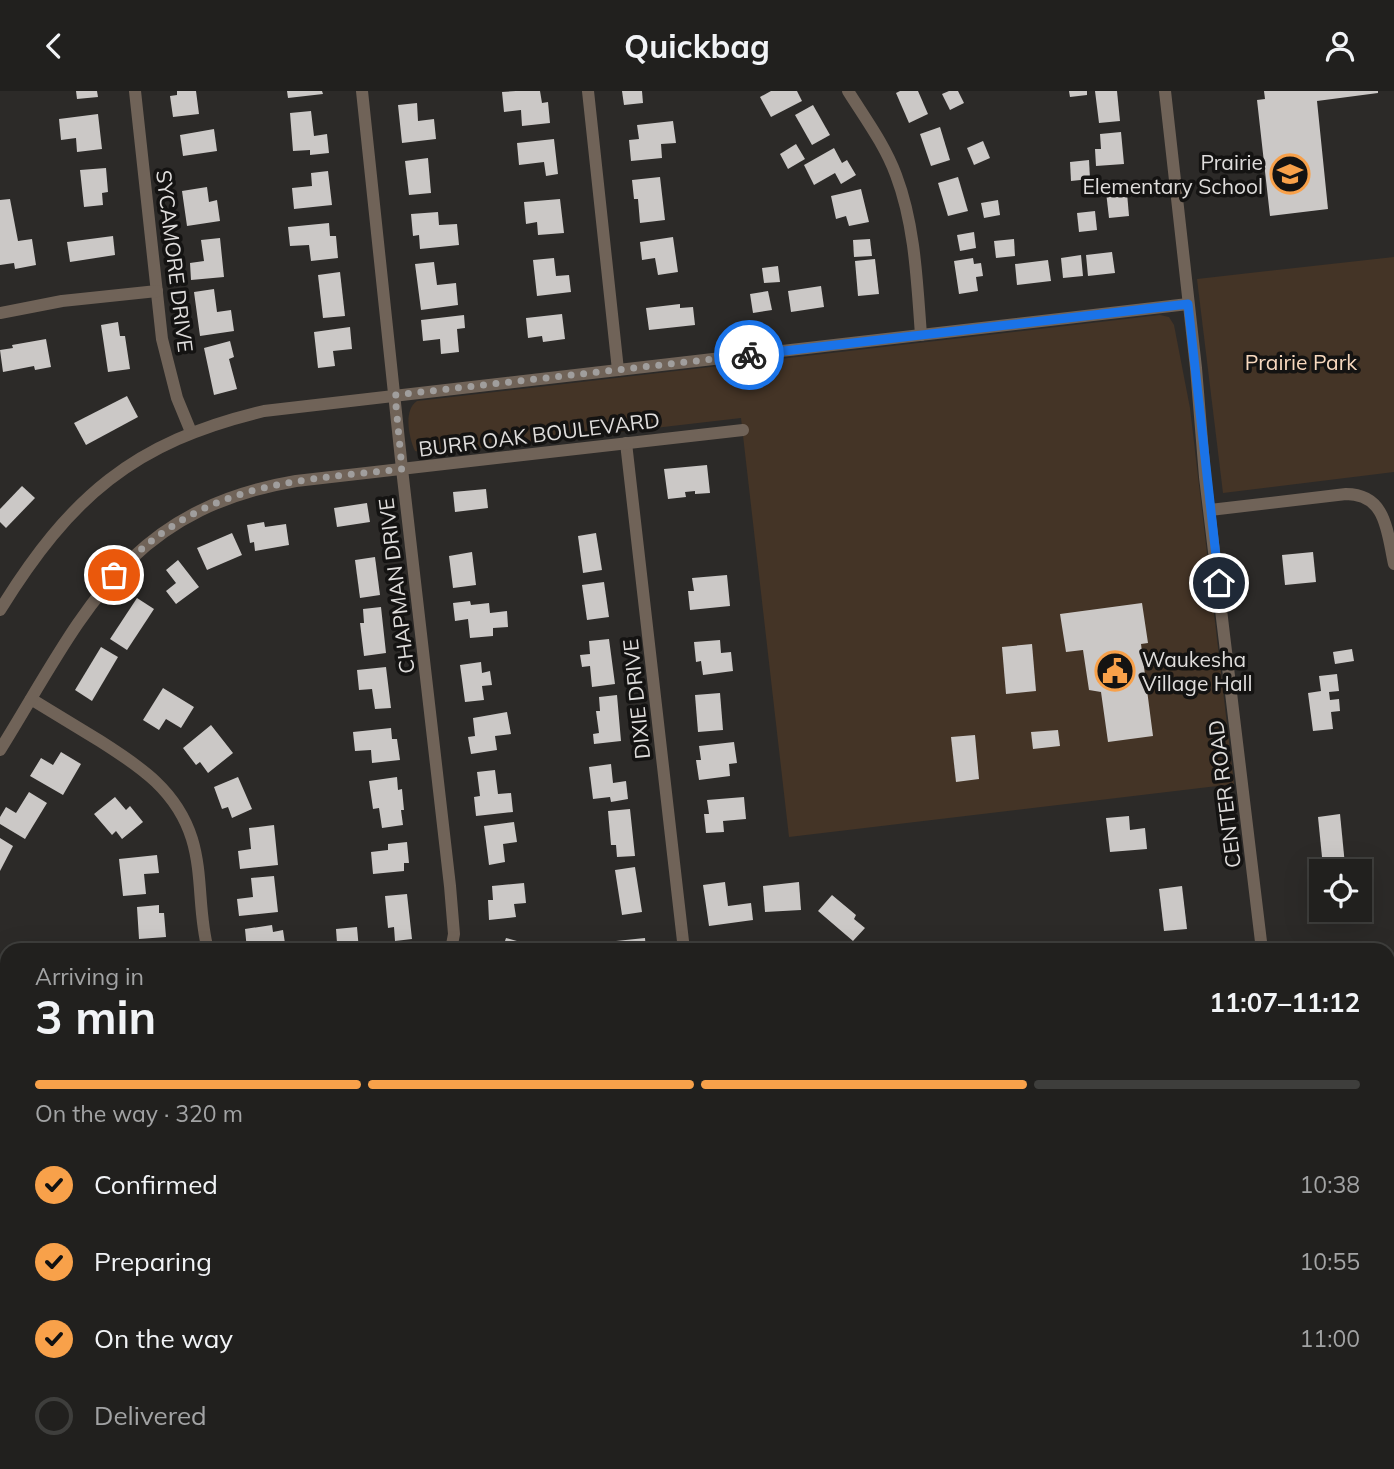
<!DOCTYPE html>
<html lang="en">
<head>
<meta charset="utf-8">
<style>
	:root { --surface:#21201e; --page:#2d2d2b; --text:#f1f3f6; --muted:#a2a3a4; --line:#3e3e3c; --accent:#f8a14a }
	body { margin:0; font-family:Mulish,sans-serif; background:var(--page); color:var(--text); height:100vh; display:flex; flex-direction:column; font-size:26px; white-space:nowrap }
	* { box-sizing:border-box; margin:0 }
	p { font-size:23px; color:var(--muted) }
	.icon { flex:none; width:38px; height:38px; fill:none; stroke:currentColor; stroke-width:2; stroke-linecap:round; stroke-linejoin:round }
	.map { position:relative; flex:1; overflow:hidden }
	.panel { position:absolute; left:0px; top:852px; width:1395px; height:527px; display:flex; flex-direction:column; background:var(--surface); border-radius:21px 21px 0 0; box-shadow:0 7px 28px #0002,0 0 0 2px var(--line) }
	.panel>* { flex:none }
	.fabs { position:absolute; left:1309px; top:768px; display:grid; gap:14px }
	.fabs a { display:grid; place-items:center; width:63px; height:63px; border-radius:0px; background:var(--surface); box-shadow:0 7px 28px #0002,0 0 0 2px var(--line); font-size:35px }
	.pin { position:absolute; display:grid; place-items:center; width:60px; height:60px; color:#fff; margin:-30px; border:4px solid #fff; border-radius:50%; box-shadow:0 2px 7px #0007 }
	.courier { position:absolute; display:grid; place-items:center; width:70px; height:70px; margin:-35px; border:5px solid #1a73e8; border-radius:50%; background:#fff; color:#222; box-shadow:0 2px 9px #0007 }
	.overview em { font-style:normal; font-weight:700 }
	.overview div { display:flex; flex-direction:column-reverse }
	.overview { display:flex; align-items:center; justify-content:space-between; height:119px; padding:0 35px }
	h1 { font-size:46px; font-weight:700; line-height:52px }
	.bar { display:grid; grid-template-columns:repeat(4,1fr); gap:10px 7px; align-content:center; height:84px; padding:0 35px }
	.bar i { height:9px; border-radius:5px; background:var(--line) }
	.bar .selected { background:var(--accent) }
	.bar p { grid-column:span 4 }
	ol { padding:0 35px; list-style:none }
	li { display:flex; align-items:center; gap:21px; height:77px }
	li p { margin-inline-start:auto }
	li .icon { padding:7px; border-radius:50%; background:var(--accent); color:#111; stroke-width:4 }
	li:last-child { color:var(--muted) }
	li i { width:38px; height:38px; border:4px solid var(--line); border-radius:50% }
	header { display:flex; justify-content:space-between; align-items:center; height:91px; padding:0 35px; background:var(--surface); font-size:32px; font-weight:700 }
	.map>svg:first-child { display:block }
	.green { fill:#443426 }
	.building { fill:#cbc8c6 }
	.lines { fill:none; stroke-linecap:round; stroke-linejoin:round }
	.minor { stroke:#706358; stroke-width:12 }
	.primary { stroke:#b59b85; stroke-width:18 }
	.done { stroke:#a09e9d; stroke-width:7; stroke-dasharray:0 12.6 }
	.route { stroke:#1a73e8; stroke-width:9 }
	.labels { text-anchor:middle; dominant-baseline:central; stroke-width:7; stroke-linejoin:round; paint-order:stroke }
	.poi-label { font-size:21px; fill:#dfdddc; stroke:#141312; text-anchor:end }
	.street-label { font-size:21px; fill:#dfdddc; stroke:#141312 }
	.park-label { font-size:21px; fill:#f8d9bf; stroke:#141312 }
</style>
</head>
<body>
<header><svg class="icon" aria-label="back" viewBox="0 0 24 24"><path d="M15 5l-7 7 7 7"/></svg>Quickbag<svg class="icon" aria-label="person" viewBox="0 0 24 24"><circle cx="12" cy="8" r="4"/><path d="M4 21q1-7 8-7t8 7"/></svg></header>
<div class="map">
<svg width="1394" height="1378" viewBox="0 0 1394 1378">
	<rect width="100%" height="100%" fill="#2c2a28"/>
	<g class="green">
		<path d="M1394,166V381L1223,402L1197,188Z"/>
		<path d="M1160,224L1169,226L1174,234L1190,317L1234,693L789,746L741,327L431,363L415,360C409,347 403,319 417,310Z"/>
	</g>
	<g class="building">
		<path d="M76,0H97L98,6L77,8Z"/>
		<path d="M177,0H196L199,23L173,26L170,5L177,4Z"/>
		<path d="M287,0H322L323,3L288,7Z"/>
		<path d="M516,0H540L542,12L548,11L550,32L522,35L521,19L504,21L502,1Z"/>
		<path d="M622,0H642L643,12L624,14Z"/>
		<path d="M771,0H797L802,10L771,26L760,6Z"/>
		<path d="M900,0H918L928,23L909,32L896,2Z"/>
		<path d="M949,0H958L964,12L950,19L942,3Z"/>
		<path d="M1069,0H1087V4L1070,6Z"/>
		<path d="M1095,0H1117L1120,30L1099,32Z"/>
		<path d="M1264,0H1378V2L1317,10L1328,118L1270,125L1257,9L1265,8Z"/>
		<path d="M417,12L418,30L434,28L436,48L402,52L398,14Z"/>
		<path d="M813,14L830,44L812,54L795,24Z"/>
		<path d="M311,20L314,45L327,43L329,62L310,64V59L293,60L290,22Z"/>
		<path d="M98,23L102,58L77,61L76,47L61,49L59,28Z"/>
		<path d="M673,30L676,52L661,53L662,67L631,70L629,49L639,48L637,34Z"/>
		<path d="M940,36L950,69L931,75L920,43Z"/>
		<path d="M214,38L217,60L183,65L180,44Z"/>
		<path d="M1121,41L1124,73L1096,75L1095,58H1101L1100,43Z"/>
		<path d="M554,48L558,83L546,85L544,71L519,74L517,52Z"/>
		<path d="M983,50L990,67L974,74L967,57Z"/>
		<path d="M796,53L805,68L788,78L780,63Z"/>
		<path d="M834,57L842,72L847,69L856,84L841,93L835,82L814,94L804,74Z"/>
		<path d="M428,67L431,102L409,104L405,70Z"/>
		<path d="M1089,69L1090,88L1071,90L1070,71Z"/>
		<path d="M106,77L108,101L102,102L103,114L84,116L80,79Z"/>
		<path d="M328,80L332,114L294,118L292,97L312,95L311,82Z"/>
		<path d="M660,86L665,129L640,132L638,108H634L632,89Z"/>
		<path d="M958,86L968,120L948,125L938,92Z"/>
		<path d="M1126,90L1129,125L1109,127L1105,92Z"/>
		<path d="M207,96L209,111L217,109L220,130L187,135L182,100Z"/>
		<path d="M861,98L869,131L849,135L846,125L836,128L831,105Z"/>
		<path d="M10,108L18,150L32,148L36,174L15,178L14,172L0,174V109Z"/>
		<path d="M560,108L564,142L538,144L537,131L526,133L524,111Z"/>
		<path d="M998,109L1000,124L984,127L981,112Z"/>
		<path d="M1095,120L1097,139L1079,141L1077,122Z"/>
		<path d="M438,121L439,134L457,133L459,154L420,158L419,144L413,145L411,123Z"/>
		<path d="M329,132L330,145H336L338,167L311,170L309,154L290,155L288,136Z"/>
		<path d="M974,141L976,157L960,160L957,144Z"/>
		<path d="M113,145L115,164L70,171L67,151Z"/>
		<path d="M673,146L678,181L658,184L655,167L642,169L640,151Z"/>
		<path d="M220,147L224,186L191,189L190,172L204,170L201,149Z"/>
		<path d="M870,148L872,165L854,166L853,149Z"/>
		<path d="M1014,148L1015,165L996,167L994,150Z"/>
		<path d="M1112,161L1115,182L1088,185L1086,164Z"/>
		<path d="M1081,164L1083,185L1063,187L1061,167Z"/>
		<path d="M554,167L556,185L569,184L571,201L537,205L533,169Z"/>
		<path d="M973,167L974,173L981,172L983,185L976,186L978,200L959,203L954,170Z"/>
		<path d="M875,168L879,203L858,205L855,170Z"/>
		<path d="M1048,169L1051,190L1017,194L1015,173Z"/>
		<path d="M434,171L437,194L456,192L458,214L421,219L415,173Z"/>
		<path d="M778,175L780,191L764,192L762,177Z"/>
		<path d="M340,181L345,225L323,227L318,184Z"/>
		<path d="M821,195L824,216L791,221L788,200Z"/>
		<path d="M214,198L217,221L231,219L234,240L200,245L194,201Z"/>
		<path d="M768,200L772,219L753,222L750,203Z"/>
		<path d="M680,213V217L693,216L695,234L649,239L646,217Z"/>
		<path d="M562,223L565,248L543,251L542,245L528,247L526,227Z"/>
		<path d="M464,224L465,237L457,238L459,261L441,263L440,248L423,250L421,229Z"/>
		<path d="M118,231L120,245H125L130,278L108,281L101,234Z"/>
		<path d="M350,236L352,258L333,260L335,275L318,277L314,241Z"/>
		<path d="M46,248L51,276L35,279L34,275L3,281L0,259L13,257L12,254Z"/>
		<path d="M230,250L234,266L229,268L237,298L214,304L204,257Z"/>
		<path d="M127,305L138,326L86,354L74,332Z"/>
		<path d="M707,374L710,402L695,403V400L685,401L686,406L668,408L664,378Z"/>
		<path d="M22,395L35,407L6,437L0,431V418Z"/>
		<path d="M486,398L488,417L455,421L453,401Z"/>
		<path d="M367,412L370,431L337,436L334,417Z"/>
		<path d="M264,431L265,436L286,433L289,454L255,460L254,451L250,452L247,434Z"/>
		<path d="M232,442L242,464L207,479L197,457Z"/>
		<path d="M596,442L602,479L583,482L578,445Z"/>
		<path d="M472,461L476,494L453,497L449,465Z"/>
		<path d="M1313,461L1316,491L1285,494L1282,464Z"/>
		<path d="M375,466L380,504L360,507L355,469Z"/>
		<path d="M178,469L199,496L176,513L166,500L176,492L166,479Z"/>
		<path d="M727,484L730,515L690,519L688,500H694L692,487Z"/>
		<path d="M604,491L609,526L587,529L582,494Z"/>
		<path d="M137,507L154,518L127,559L110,548Z"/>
		<path d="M470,510L471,514L489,512L490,522L507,520L508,536L493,537V545L470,547L468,528L455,530L453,512Z"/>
		<path d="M1142,512L1148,552L1141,553L1153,645L1108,651L1101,601L1089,599L1083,559L1066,561L1060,523Z"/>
		<path d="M381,516L386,562L364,565L360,532H364L363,518Z"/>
		<path d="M609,548L615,593L592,596L590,575L582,576L580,564L590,563L589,550Z"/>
		<path d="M720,549L721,562L731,561L733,580L703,584L701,570L696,571L694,551Z"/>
		<path d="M1032,553L1036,600L1006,603L1002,556Z"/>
		<path d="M101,556L118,566L92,610L75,599Z"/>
		<path d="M1352,558L1354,570L1335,573L1333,561Z"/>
		<path d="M481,571L482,582L490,580L492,594L482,595L484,609L465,611L460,574Z"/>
		<path d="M386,576L391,617L375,618L372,598L359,599L357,579Z"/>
		<path d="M1337,583L1339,600L1329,601L1330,609L1339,608L1340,620L1331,621L1333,638L1313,640L1308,602L1321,600L1319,585Z"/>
		<path d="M163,597L194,616L181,637L166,628L159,639L143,629Z"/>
		<path d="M720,602L723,639L698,641L695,604Z"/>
		<path d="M617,604L621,650L594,653L593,643L599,642L596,620H600L599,606Z"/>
		<path d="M507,621L511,643L495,645L497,659L471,663L468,646L475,645L473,627Z"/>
		<path d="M211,634L233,662L208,682L200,671L196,674L183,657Z"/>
		<path d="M391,637L392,648H397L400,669L372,672L371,659L355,660L353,641Z"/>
		<path d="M1058,639L1060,655L1033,658L1031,641Z"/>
		<path d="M975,644L979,688L956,691L951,646Z"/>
		<path d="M734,651L737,672L729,673L730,685L699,689L696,669H701L699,655Z"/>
		<path d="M61,661L81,673L63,704L30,685L41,667L53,674Z"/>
		<path d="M611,673L613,692L626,690L628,708L611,711L610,706L593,708L589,676Z"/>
		<path d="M495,679L498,703L511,702L513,721L476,725L474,706L480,705L477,681Z"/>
		<path d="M238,686L252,718L232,727L228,716L222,718L214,696Z"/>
		<path d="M397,686L398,699L402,698L404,719H401L403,734L382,737L379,717L373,718L369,690Z"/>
		<path d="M29,701L47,712L25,748L0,733V726L6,716L16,722Z"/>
		<path d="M115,706L126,719L130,715L143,731L122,748L116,740L112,744L94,723Z"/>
		<path d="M744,706L746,728L723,730L724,741L706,742L704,723H709L707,709Z"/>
		<path d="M630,718L635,765L617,766L616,754H611L608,720Z"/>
		<path d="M1340,723L1345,774L1323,776L1318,726Z"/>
		<path d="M1129,725L1130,739L1145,737L1147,758L1110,761L1106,727Z"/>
		<path d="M514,731L517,751L503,753L505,771L489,774L484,735Z"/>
		<path d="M274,734L278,774L240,778L238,760L251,758L249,737Z"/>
		<path d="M0,747L13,755L0,780Z"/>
		<path d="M407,751L409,772H404V780L373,783L371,761L388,759V753Z"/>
		<path d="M157,764L159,782L144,783L146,803L123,805L119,768Z"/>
		<path d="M635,776L642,821L622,824L615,779Z"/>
		<path d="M274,785L278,821L239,825L237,808L253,806L251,787Z"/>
		<path d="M725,791L728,815L751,812L753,829L709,835L703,794Z"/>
		<path d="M799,791L801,819L765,821L763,795Z"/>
		<path d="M524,792L526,812L514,813L516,826L489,829L488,809H493L492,795Z"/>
		<path d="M1182,795L1187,838L1164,840L1159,798Z"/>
		<path d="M407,803L412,848L395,850L394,836L388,837L385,805Z"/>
		<path d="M832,804L856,824L854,828L865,837L853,850L818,820Z"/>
		<path d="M159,814V822H164L166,846L139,848L137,816Z"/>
		<path d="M272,834L273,841L283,839L286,859H247L245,838Z"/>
		<path d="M357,836L359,859H325V853L337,852L336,838Z"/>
		<path d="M506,847L531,854L529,859H502Z"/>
		<path d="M645,847L646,859H617L616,850Z"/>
		<path d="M7,948V978L0,968V953Z"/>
		<path d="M0,1144L7,1150V1189L4,1193L0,1190Z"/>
	</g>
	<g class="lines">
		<g class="minor">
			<path d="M135,0L162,248L177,307L191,341"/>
			<path d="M362,0L402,378L450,795L454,843L451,859"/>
			<path d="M588,0L618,279"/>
			<path d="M848,0C865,27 885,54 896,84C915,134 917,191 921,244"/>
			<path d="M1165,0L1196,277L1205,386L1262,859"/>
			<path d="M0,222L62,210L157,200"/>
			<path d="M626,352L684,859"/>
			<path d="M1210,419L1346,403C1387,403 1387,442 1394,473"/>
			<path d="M0,519C70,406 133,351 264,320L1188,213"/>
			<path d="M31,608C54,622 77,636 100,650C141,676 177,700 192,748C203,784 198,823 208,859"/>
			<path d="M0,659C83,525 124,419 296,390L743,339"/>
			<path d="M0,1047L7,1059"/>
			<path d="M1303,1372L1304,1378"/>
		</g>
		<g class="primary">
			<path d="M1388,1201L1394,1200"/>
			<path d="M1388,1237L1394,1236"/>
			<path d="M1335,1372V1378"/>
			<path d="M36,1378L80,1372"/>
			<path d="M323,1378L367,1372"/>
		</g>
	</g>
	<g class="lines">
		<path class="done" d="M114,484C203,392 283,391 402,378L395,304L749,264"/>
		<path class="route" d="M749,264L1188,213L1219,492"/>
	</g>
	<defs>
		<g id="school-ring" transform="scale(2.0125)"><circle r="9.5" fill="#141312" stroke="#f8a14a" stroke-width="1.5"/><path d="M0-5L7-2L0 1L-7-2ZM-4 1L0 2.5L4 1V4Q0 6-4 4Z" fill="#f8a14a"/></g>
		<g id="civic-ring" transform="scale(2.0125)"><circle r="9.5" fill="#141312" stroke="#f8a14a" stroke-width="1.5"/><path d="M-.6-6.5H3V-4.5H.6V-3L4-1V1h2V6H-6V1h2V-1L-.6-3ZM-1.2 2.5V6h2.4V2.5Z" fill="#f8a14a"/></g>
	</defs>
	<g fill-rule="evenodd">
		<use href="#school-ring" x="1290" y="83"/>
		<use href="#civic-ring" x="1115" y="580"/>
	</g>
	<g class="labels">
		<g class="poi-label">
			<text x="1263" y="71">Prairie<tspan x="1263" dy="24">Elementary School</tspan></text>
			<text x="1142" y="568" text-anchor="start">Waukesha<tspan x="1142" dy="24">Village Hall</tspan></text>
		</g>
		<g class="street-label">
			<text transform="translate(175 170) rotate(83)">SYCAMORE DRIVE</text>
			<text transform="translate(539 343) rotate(-7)">BURR OAK BOULEVARD</text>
			<text transform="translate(396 495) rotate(-97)">CHAPMAN DRIVE</text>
			<text transform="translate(636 608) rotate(-96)">DIXIE DRIVE</text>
			<text transform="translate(1224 703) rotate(-97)">CENTER ROAD</text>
		</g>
		<g class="park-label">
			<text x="1301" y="271">Prairie Park</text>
		</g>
	</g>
</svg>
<div class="fabs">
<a><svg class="icon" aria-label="locate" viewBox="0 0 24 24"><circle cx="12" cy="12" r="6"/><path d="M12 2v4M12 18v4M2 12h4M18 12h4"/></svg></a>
</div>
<div class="pin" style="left:114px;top:484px;background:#ea580c"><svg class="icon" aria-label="bag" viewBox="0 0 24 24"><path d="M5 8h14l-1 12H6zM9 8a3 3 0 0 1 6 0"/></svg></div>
<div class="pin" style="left:1219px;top:492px;background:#1f2937"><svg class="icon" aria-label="home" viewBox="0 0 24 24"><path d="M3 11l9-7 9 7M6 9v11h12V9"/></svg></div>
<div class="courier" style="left:749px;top:264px"><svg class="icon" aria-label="bike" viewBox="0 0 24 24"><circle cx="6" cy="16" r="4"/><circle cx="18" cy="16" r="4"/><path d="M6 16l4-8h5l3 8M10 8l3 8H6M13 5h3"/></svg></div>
<section class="panel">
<div class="overview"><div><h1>3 min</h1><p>Arriving in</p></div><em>11:07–11:12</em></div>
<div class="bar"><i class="selected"></i><i class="selected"></i><i class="selected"></i><i></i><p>On the way · 320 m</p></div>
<ol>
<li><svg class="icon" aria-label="check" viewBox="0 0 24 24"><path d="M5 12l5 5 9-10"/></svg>Confirmed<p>10:38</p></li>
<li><svg class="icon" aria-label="check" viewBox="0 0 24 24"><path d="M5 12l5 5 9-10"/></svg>Preparing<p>10:55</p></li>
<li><svg class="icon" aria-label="check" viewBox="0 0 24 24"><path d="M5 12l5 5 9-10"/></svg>On the way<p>11:00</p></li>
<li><i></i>Delivered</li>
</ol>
</section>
</div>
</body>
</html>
